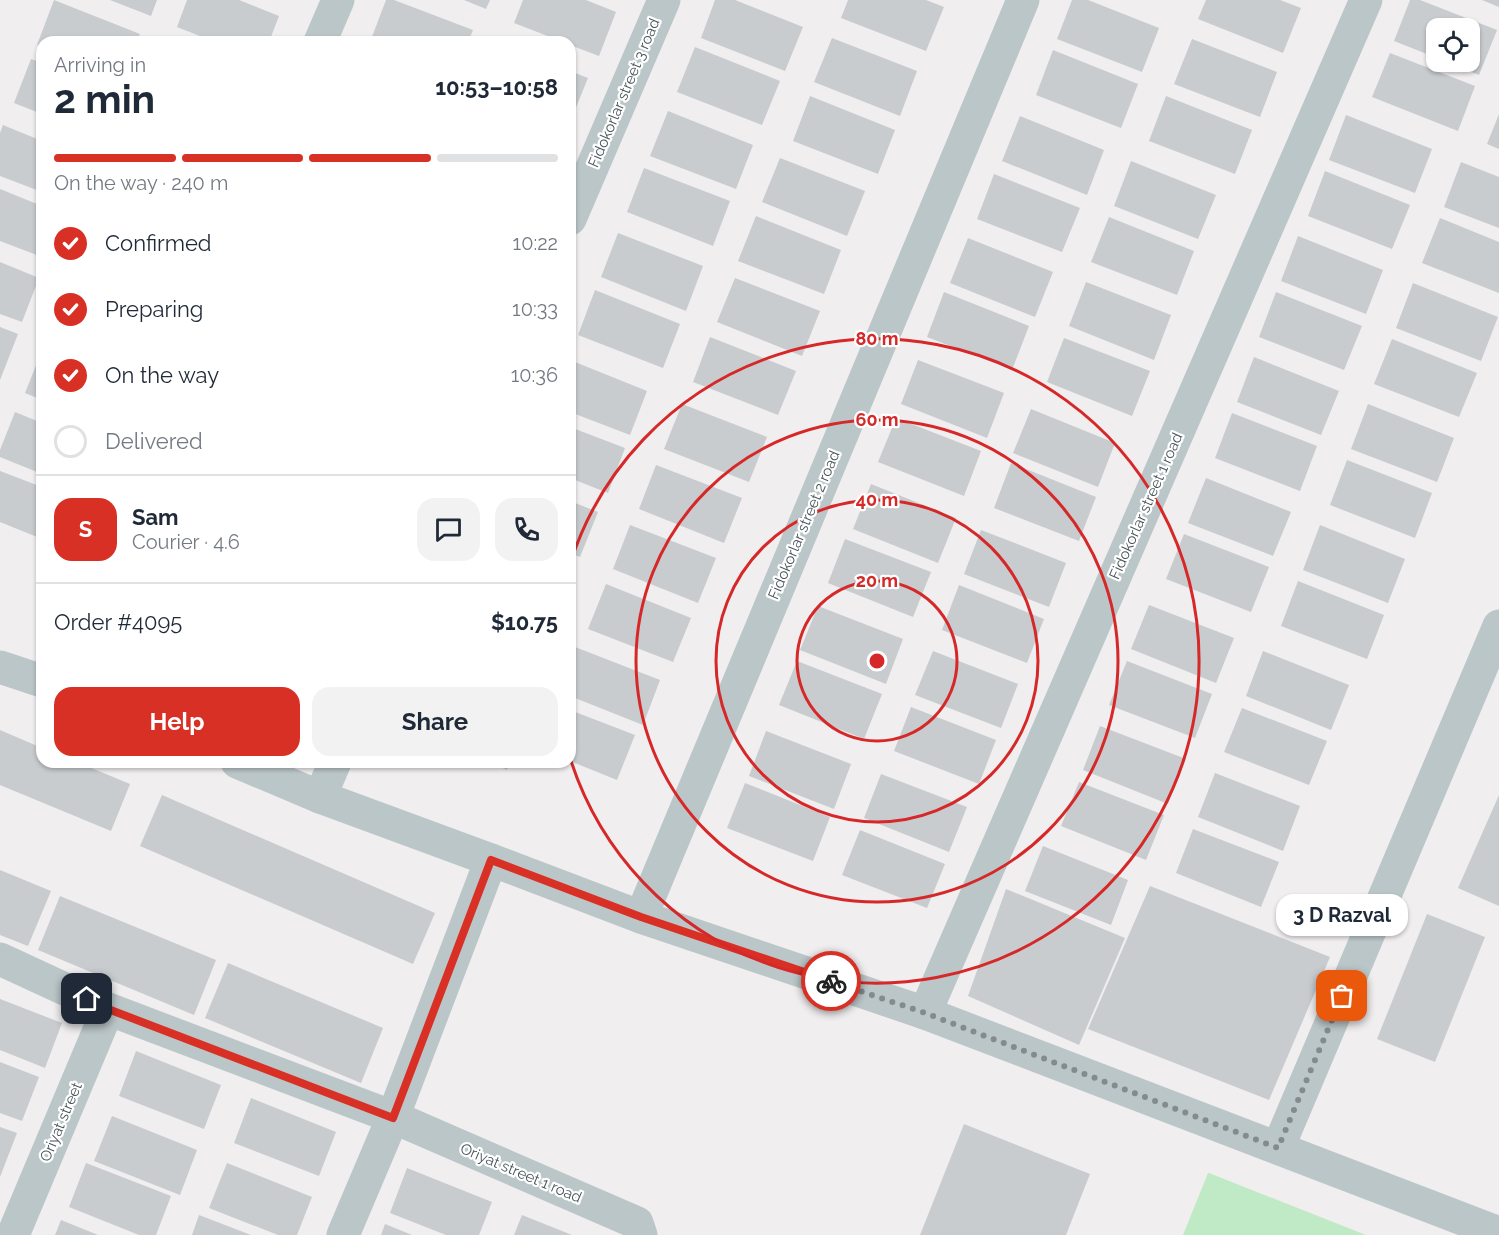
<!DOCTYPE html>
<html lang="en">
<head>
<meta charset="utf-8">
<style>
	:root { --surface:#fff; --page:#f2f2f3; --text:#1f2937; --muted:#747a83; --line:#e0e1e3; --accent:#d93025 }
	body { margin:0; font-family:Raleway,sans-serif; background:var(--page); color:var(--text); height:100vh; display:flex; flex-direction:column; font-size:22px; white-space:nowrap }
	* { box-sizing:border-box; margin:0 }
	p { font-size:20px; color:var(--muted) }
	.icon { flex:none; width:33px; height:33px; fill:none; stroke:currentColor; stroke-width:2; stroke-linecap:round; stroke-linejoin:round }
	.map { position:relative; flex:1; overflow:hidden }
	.side { position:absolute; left:36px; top:36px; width:540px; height:732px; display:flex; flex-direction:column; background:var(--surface); border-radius:18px; box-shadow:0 2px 4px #0004 }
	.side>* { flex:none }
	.controls { position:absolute; left:1426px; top:18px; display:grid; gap:12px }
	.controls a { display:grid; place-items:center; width:54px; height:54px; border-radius:12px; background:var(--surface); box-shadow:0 2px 4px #0004; font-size:30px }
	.pin { position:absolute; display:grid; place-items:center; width:51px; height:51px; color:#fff; margin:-26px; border-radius:12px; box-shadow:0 3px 9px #0006 }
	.courier { position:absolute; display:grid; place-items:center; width:60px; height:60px; margin:-30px; border:4px solid #d93025; border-radius:50%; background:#fff; color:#222; box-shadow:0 2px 8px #0007 }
	.bubble { position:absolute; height:42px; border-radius:18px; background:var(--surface); box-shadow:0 2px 4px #0004; font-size:20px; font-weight:700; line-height:42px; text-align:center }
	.overview em { font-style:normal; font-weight:700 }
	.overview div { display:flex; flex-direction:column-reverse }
	.overview { display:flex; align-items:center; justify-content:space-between; height:102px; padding:0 18px }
	h1 { font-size:39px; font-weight:700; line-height:45px }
	.bar { display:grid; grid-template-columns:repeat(4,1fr); gap:9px 6px; align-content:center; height:72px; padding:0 18px }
	.bar i { height:8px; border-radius:4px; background:var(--line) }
	.bar .on { background:var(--accent) }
	.bar p { grid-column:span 4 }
	.line { display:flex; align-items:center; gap:15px; padding:0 18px; border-top:2px solid var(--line) }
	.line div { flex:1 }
	.round { display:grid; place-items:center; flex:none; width:63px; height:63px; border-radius:18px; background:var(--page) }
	ol { padding:0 18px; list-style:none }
	li { display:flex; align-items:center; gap:18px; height:66px }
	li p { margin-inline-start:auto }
	li .icon { padding:6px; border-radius:50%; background:var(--accent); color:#fff; stroke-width:4 }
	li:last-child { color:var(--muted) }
	li i { width:33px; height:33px; border:3px solid var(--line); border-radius:50% }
	.primary-button { display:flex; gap:12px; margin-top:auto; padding:12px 18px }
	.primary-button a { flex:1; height:69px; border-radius:18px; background:var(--accent); color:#fff; font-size:24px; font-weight:700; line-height:69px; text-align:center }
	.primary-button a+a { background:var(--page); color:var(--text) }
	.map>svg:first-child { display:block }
	.green { fill:#c0eac6 }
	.building { fill:#c8cccf }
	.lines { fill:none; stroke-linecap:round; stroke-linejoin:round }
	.minor { stroke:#bbc6c9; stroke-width:33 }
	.done { stroke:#838b8e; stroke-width:6; stroke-dasharray:0 10.8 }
	.route { stroke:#d93025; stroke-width:8 }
	.ring { fill:none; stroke:#d62828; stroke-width:3 }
	.labels { text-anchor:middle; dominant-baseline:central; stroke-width:4.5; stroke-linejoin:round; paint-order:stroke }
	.street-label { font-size:15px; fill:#485559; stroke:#fff }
	.centre { fill:#d62828; stroke:#fff; stroke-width:3 }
	.ring-label { font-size:18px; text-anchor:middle; font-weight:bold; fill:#d62828; stroke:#fff; stroke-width:4.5; stroke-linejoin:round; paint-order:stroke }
</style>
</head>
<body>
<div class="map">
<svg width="1499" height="1235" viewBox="0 0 1499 1235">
	<rect width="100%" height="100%" fill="#f0eeef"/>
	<path class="green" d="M1208,1173H1209L1366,1235H1183Z"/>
	<g class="building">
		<path d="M54,0L140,34L136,42H42V47L37,45Z"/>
		<path d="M110,0H157L151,16Z"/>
		<path d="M187,0H239L279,16L269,42H215L177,27Z"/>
		<path d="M386,0H394L473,30L468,42H370Z"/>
		<path d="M464,0H490L486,9Z"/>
		<path d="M523,0H586L616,12L599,56L570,45V42H563L514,23Z"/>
		<path d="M715,0H735L803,27L785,71L701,38Z"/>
		<path d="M848,0H926L944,7L926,51L841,18Z"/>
		<path d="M1072,0H1088L1159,28L1142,72L1057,39Z"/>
		<path d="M1206,0H1280L1301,8L1283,53L1198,19Z"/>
		<path d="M1410,0H1420L1497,30L1479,75L1446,62H1470V28H1437V58L1394,41Z"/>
		<path d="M1482,0H1499V7Z"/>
		<path d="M832,38L917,71L900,116L814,82Z"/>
		<path d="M1192,39L1277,72L1260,117L1174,84Z"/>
		<path d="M695,47L780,81L762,125L677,92Z"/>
		<path d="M1053,50L1138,84L1121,128L1036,95Z"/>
		<path d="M1390,53L1475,86L1458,131L1372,97Z"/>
		<path d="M31,59L42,63V114L14,103Z"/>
		<path d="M570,71L588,78L570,122Z"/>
		<path d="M810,96L895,130L878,174L793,141Z"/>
		<path d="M1166,96L1252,130L1235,174L1149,141Z"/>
		<path d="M668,111L753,145L736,189L650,156Z"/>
		<path d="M1499,114V149L1487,144Z"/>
		<path d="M1346,115L1432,149L1415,193L1329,160Z"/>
		<path d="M1020,116L1104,150L1087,195L1002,161Z"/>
		<path d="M3,125L42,141V192L0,176V133Z"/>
		<path d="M780,158L865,191L847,236L762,202Z"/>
		<path d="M1131,161L1216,195L1198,239L1114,206Z"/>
		<path d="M1461,162L1499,177V228L1444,207Z"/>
		<path d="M644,168L730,201L713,246L627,212Z"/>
		<path d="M1325,171L1410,205L1392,249L1308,216Z"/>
		<path d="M994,174L1080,208L1062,252L977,219Z"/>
		<path d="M0,189L42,206V257L0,241Z"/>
		<path d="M756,216L841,250L824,294L738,261Z"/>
		<path d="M1109,217L1194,251L1177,295L1091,262Z"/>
		<path d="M1440,218L1499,242V293L1422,263Z"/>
		<path d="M618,233L703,266L686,311L601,277Z"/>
		<path d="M1298,236L1383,270L1366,314L1281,281Z"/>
		<path d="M968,238L1053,272L1035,317L950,283Z"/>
		<path d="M0,262L39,278L22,322L0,314Z"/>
		<path d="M735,278L820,311L802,356L717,322Z"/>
		<path d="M1086,282L1171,315L1154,360L1069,326Z"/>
		<path d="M1413,283L1498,317L1481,361L1396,328Z"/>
		<path d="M595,290L680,324L663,368L578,335Z"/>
		<path d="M944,292L1029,326L1012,370L927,337Z"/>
		<path d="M1276,292L1362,326L1344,370L1259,337Z"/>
		<path d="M0,327L18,334L0,380Z"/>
		<path d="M710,337L796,371L778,415L693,382Z"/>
		<path d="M1064,338L1150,371L1132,416L1047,382Z"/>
		<path d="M1392,339L1477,373L1459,417L1374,384Z"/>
		<path d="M42,350V400L25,393Z"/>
		<path d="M1254,357L1339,391L1321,435L1237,402Z"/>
		<path d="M570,360L647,391L630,435L570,412Z"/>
		<path d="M918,360L1004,393L987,438L901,404Z"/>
		<path d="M682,404L767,437L749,482L664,449Z"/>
		<path d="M1368,404L1454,438L1437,482L1351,449Z"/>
		<path d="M1031,409L1115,443L1098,487L1013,453Z"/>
		<path d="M15,412L42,423V474L0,457V450Z"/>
		<path d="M1232,413L1317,446L1300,491L1215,458Z"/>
		<path d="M896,418L981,451L964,496L878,462Z"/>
		<path d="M570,427L625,448L608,493L570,478Z"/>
		<path d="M1347,460L1432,493L1415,538L1330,505Z"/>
		<path d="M1011,463L1096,497L1079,541L994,508Z"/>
		<path d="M656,465L742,498L724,543L639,509Z"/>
		<path d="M0,471L42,487V539L0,522Z"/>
		<path d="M1206,478L1291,512L1273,556L1188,523Z"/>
		<path d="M871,484L956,518L938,563L853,529Z"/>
		<path d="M570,501L598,512L580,557L570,553Z"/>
		<path d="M630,525L716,558L698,603L613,569Z"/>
		<path d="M1320,525L1405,559L1388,603L1303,570Z"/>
		<path d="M981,530L1066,563L1049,607L964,574Z"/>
		<path d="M1184,534L1269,567L1251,612L1166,579Z"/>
		<path d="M845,539L931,572L913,617L828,583Z"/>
		<path d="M1298,581L1384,615L1367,659L1281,626Z"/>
		<path d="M606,584L691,618L673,662L588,629Z"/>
		<path d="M959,585L1044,619L1027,663L942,630Z"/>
		<path d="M1149,605L1234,638L1216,683L1131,649Z"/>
		<path d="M818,606L903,639L886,684L800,650Z"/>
		<path d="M575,647L660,680L643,725L570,696V659Z"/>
		<path d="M933,651L1018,684L1001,728L915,695Z"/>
		<path d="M1263,651L1349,685L1331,730L1246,696Z"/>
		<path d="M797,661L882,694L864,739L779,705Z"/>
		<path d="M1127,661L1212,694L1195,738L1109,705Z"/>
		<path d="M911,707L996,740L979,784L894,751Z"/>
		<path d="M1242,708L1327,741L1309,785L1224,752Z"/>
		<path d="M570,710L635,735L617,780L570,761Z"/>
		<path d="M1100,726L1186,759L1168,804L1083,770Z"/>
		<path d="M0,730L42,748V762H77L130,784L111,831L0,785Z"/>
		<path d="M766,731L851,764L834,809L749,776Z"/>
		<path d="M490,762H510L507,770Z"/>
		<path d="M1215,773L1300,806L1283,851L1198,817Z"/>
		<path d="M881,774L967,807L949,852L864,818Z"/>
		<path d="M1079,782L1164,815L1146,860L1061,826Z"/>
		<path d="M745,783L830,817L813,861L727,828Z"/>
		<path d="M162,795L435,913L413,964L140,846Z"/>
		<path d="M1499,795V906L1458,888Z"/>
		<path d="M1193,829L1279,862L1261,907L1176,873Z"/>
		<path d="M860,830L945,864L927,908L842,875Z"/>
		<path d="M1043,846L1128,880L1111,925L1025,891Z"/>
		<path d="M0,870L51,891L28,946L0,935Z"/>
		<path d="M1150,886L1330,957L1269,1100L1088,1029Z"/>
		<path d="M1006,889L1125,938L1079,1045L968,996Z"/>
		<path d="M60,896L216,960L194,1015L38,950Z"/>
		<path d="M1427,914L1485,937L1435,1062L1377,1039Z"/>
		<path d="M228,963L383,1028L361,1083L205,1018Z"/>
		<path d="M0,999L62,1023L45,1068L0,1050Z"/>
		<path d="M136,1051L221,1085L204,1129L119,1096Z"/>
		<path d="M0,1062L39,1077L22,1121L0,1113Z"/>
		<path d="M251,1098L336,1132L319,1176L234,1143Z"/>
		<path d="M112,1116L197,1150L180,1195L94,1161Z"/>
		<path d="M964,1124L1090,1174L1066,1235H920Z"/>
		<path d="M0,1127L17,1133L0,1177Z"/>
		<path d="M86,1163L171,1196L156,1235H139L69,1207Z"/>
		<path d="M227,1163L312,1197L297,1235H278L209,1208Z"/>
		<path d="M407,1168L492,1202L479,1235H446L390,1213Z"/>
		<path d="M199,1215L251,1235H192Z"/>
		<path d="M522,1215L572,1235H514Z"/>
		<path d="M61,1220L98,1235H55Z"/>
		<path d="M385,1224L412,1235H381Z"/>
	</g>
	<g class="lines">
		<g class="minor">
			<path d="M320,42L338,0"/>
			<path d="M570,219L664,0"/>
			<path d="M0,667L42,681"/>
			<path d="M237,762L320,797L491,860L641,917L925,1013L1499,1233"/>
			<path d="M320,797L335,762"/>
			<path d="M641,917L1023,0"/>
			<path d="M0,959L108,1009L393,1117L637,1223L641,1235"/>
			<path d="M925,1013L1366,0"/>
			<path d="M1278,1148L1499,626"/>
			<path d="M13,1235L108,1009"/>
			<path d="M343,1235L393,1117L491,860"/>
		</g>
	</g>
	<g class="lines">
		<path class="done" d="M831,981L925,1013L1278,1148L1342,996"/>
		<path class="route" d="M87,999L108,1009L393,1118L491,860L641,917L831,981"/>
	</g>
	<g class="ring">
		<circle cx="877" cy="661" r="80"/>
		<circle cx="877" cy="661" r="161"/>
		<circle cx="877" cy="661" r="241"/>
		<path d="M571 561A322 322 0 1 1 571 761"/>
	</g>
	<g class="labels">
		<g class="street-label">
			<text transform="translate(624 93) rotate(-67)">Fidokorlar street 3 road</text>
			<text transform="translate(1146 506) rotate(-66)">Fidokorlar street 1 road</text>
			<text transform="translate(804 525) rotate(-67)">Fidokorlar street 2 road</text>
			<text transform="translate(61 1122) rotate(-67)">Oriyat street</text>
			<text transform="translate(521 1173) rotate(23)">Oriyat street 1 road</text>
		</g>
	</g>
	<circle cx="877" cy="661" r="9" class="centre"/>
	<g class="ring-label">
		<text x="877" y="345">80 m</text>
		<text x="877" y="426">60 m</text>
		<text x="877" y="506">40 m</text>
		<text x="877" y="587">20 m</text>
	</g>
</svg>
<div class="controls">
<a><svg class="icon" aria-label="locate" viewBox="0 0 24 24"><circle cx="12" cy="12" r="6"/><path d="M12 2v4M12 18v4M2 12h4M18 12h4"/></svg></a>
</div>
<div class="pin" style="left:1342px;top:996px;background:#ea580c"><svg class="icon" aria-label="bag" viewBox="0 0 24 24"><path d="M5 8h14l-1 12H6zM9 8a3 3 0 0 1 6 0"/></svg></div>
<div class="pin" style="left:87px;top:999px;background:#1f2937"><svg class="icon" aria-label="home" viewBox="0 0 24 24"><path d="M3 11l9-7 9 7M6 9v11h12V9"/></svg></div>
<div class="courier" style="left:831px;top:981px"><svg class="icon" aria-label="bike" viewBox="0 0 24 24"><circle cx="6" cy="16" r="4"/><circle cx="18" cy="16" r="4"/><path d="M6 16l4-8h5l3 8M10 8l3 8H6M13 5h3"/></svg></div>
<div class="bubble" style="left:1276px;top:894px;width:132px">3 D Razval</div>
<section class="side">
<div class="overview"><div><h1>2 min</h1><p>Arriving in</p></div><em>10:53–10:58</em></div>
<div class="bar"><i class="on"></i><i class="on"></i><i class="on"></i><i></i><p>On the way · 240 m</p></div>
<ol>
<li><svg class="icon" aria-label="check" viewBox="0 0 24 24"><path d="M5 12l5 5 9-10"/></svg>Confirmed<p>10:22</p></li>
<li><svg class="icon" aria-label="check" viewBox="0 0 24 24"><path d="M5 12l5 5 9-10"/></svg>Preparing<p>10:33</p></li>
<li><svg class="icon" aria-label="check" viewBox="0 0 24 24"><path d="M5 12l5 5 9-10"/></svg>On the way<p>10:36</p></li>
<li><i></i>Delivered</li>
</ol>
<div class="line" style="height:108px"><b class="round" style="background:var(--accent);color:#fff">S</b><div><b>Sam</b><p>Courier · 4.6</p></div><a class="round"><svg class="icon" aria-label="chat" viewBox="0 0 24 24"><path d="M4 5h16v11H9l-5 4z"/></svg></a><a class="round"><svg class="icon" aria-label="phone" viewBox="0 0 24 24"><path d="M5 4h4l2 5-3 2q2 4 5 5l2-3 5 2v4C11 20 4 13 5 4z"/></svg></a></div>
<div class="line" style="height:78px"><div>Order #4095</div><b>$10.75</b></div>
<div class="primary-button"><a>Help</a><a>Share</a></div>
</section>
</div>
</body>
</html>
